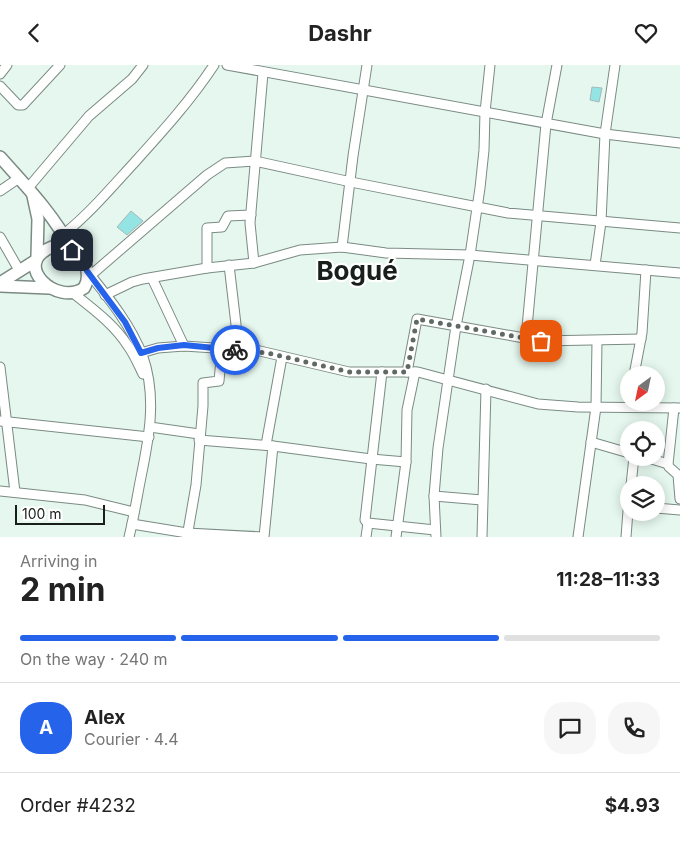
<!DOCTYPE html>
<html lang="en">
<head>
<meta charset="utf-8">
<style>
	:root { --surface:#fff; --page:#f6f6f6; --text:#222; --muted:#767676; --line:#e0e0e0; --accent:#2563eb }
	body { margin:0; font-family:Inter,sans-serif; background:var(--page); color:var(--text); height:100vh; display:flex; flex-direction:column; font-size:19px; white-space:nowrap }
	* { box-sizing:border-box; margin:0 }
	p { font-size:16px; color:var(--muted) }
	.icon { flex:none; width:28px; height:28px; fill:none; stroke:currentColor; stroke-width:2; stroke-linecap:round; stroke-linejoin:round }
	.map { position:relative; height:472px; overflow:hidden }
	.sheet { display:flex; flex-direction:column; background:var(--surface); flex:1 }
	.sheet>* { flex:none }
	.needle { width:32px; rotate:213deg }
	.buttons { position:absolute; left:620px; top:301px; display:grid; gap:10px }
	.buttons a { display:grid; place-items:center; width:45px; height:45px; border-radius:50%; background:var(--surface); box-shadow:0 2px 12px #0003; font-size:25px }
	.scale { position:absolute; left:15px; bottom:12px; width:90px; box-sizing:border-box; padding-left:5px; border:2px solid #181e1b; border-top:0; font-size:14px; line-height:18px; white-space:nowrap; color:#181e1b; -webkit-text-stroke:4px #fff; paint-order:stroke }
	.pin { position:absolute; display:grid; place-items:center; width:42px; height:42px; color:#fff; margin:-21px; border-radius:10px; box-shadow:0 2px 8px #0006 }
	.courier { position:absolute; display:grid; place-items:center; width:50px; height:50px; margin:-25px; border:4px solid #2563eb; border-radius:50%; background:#fff; color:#222; box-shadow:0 1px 6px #0007 }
	.overview em { font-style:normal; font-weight:700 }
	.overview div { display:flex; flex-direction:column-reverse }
	.overview { display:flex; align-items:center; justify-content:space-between; height:85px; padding:0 20px }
	h1 { font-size:32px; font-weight:700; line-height:38px }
	.bar { display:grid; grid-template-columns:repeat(4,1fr); gap:8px 5px; align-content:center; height:60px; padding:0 20px }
	.bar i { height:6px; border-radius:4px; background:var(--line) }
	.bar .current { background:var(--accent) }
	.bar p { grid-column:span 4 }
	.line { display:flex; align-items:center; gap:12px; padding:0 20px; border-top:1px solid var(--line) }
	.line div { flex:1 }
	.round { display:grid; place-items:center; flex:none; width:52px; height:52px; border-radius:20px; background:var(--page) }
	header { display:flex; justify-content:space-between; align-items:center; height:65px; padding:0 20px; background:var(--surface); font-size:22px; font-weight:700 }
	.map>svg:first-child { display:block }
	.building { fill:#94e4e3; stroke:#a5b9b9 }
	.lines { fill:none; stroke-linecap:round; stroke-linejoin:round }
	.minor-casing { stroke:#7b8b83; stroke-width:11 }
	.major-casing { stroke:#7b8b83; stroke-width:14 }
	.minor { stroke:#fff; stroke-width:9 }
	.major { stroke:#fff; stroke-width:11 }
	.done { stroke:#606a65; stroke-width:5; stroke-dasharray:0 9 }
	.route { stroke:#2563eb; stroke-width:6 }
	.labels { text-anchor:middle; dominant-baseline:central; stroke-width:4.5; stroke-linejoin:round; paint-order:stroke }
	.town-label { font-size:26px; font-weight:bold; fill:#181e1b; stroke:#fff }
</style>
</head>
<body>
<header><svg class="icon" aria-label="back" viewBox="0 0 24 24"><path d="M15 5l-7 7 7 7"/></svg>Dashr<svg class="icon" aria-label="heart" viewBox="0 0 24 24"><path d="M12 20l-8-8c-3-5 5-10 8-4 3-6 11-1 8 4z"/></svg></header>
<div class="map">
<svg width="680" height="472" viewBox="0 0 680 472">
	<rect width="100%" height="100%" fill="#e5f7ee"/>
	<g class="building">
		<path d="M592,22L602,23L599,37L590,35Z"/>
		<path d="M131,146L143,156L127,170L117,162Z"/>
	</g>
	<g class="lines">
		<g class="minor-casing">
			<g id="minor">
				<path d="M227,0L605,69L680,78"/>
				<path d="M0,9L7,0"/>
				<path d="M0,21L18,40H23L60,0"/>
				<path d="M28,123L89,51L132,14L143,0"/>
				<path d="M0,126L19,113"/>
				<path d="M64,169C90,148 111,123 134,98C162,67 191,35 214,0"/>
				<path d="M0,172L19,205"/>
				<path d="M342,182L353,91L367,0"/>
				<path d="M254,198L250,158L263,8"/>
				<path d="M229,200L239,285"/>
				<path d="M595,200L601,157L605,69L615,0"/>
				<path d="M207,203V163L222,162L228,151L251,150"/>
				<path d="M87,206C108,232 131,260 143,292C157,332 149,373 141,412C137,432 134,452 129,472"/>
				<path d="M91,210L207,110L225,98L255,96L351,117L508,148L680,163"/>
				<path d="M152,213L184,281"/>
				<path d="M73,228C93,244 114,259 128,281C134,289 138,299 143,309"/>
				<path d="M105,230L132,217L143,214L207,203L254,198L300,185L342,182L386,188L470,190L680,208"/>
				<path d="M526,273L546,59L557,0"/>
				<path d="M141,288L158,283L184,281L260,286L349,307H418L538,339L578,342L680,343"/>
				<path d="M0,302L15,427"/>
				<path d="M382,307L365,455L368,458L435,465"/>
				<path d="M407,307L417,254L541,276L641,274"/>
				<path d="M634,310L642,268L646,205"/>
				<path d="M674,343L668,399L669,402L678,410L680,434"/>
				<path d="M0,356L149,372"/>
				<path d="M150,362L199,369"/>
				<path d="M199,375L273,381L264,472"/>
				<path d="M591,377L629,388"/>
				<path d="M266,380L282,292"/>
				<path d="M273,381L371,394L406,397"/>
				<path d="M645,392L668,399"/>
				<path d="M631,420L634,392"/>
				<path d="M0,426L85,435L134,447"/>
				<path d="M434,431L482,435"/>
				<path d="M656,443L680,445"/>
				<path d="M132,459L187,468L263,472"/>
				<path d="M187,472L196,420L203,341V318L219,316L222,284"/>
				<path d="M366,472L368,458"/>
				<path d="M396,472L406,397L407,345L415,307"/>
				<path d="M436,472L434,431L438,383L456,261L470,190L480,123L484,85L485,47L490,0"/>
				<path d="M482,472L486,324"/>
				<path d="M578,472L596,342L597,276"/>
				<path d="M626,472L629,433"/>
			</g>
		</g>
		<g class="major-casing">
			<g id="major">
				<path d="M0,92C26,121 54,150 72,185"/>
				<path d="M33,131L38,154L37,191"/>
				<path d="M52,182C58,182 66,182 72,185C85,192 92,210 84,223C57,242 10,199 52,182Z"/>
				<path d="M0,218L35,196"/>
				<path d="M0,221L49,223"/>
			</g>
		</g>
		<use href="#minor" class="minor"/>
		<use href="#major" class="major"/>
	</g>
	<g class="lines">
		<path class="done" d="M235,285L268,288L349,307H407L417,254L541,276"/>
		<path class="route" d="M72,185L80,192L87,206L125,257L141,288L158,283L184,280L235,285"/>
	</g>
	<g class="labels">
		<g class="town-label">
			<text x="357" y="205">Bogué</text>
		</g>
	</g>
</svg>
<div class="buttons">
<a><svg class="needle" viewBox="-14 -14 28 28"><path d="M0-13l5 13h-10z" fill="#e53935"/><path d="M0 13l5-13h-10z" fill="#767676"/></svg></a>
<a><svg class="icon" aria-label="locate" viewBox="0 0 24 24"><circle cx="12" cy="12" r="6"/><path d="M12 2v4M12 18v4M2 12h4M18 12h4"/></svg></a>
<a><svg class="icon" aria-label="layers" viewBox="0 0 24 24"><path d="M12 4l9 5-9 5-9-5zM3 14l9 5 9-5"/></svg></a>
</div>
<div class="scale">100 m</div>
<div class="pin" style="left:541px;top:276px;background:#ea580c"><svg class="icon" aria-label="bag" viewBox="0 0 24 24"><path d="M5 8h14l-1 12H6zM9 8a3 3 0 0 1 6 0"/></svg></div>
<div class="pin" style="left:72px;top:185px;background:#1f2937"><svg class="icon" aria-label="home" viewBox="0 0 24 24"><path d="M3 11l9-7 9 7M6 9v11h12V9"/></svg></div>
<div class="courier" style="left:235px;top:285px"><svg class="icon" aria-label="bike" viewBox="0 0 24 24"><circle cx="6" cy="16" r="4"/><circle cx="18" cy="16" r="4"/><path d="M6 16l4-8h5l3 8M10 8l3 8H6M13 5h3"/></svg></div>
</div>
<section class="sheet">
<div class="overview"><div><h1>2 min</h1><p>Arriving in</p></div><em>11:28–11:33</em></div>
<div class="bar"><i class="current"></i><i class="current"></i><i class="current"></i><i></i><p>On the way · 240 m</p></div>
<div class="line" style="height:90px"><b class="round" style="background:var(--accent);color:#fff">A</b><div><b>Alex</b><p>Courier · 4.4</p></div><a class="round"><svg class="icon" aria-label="chat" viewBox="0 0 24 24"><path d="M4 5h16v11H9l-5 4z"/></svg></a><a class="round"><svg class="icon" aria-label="phone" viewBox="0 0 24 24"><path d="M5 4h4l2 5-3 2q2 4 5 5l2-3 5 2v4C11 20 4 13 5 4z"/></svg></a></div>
<div class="line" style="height:65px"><div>Order #4232</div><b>$4.93</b></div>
</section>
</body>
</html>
